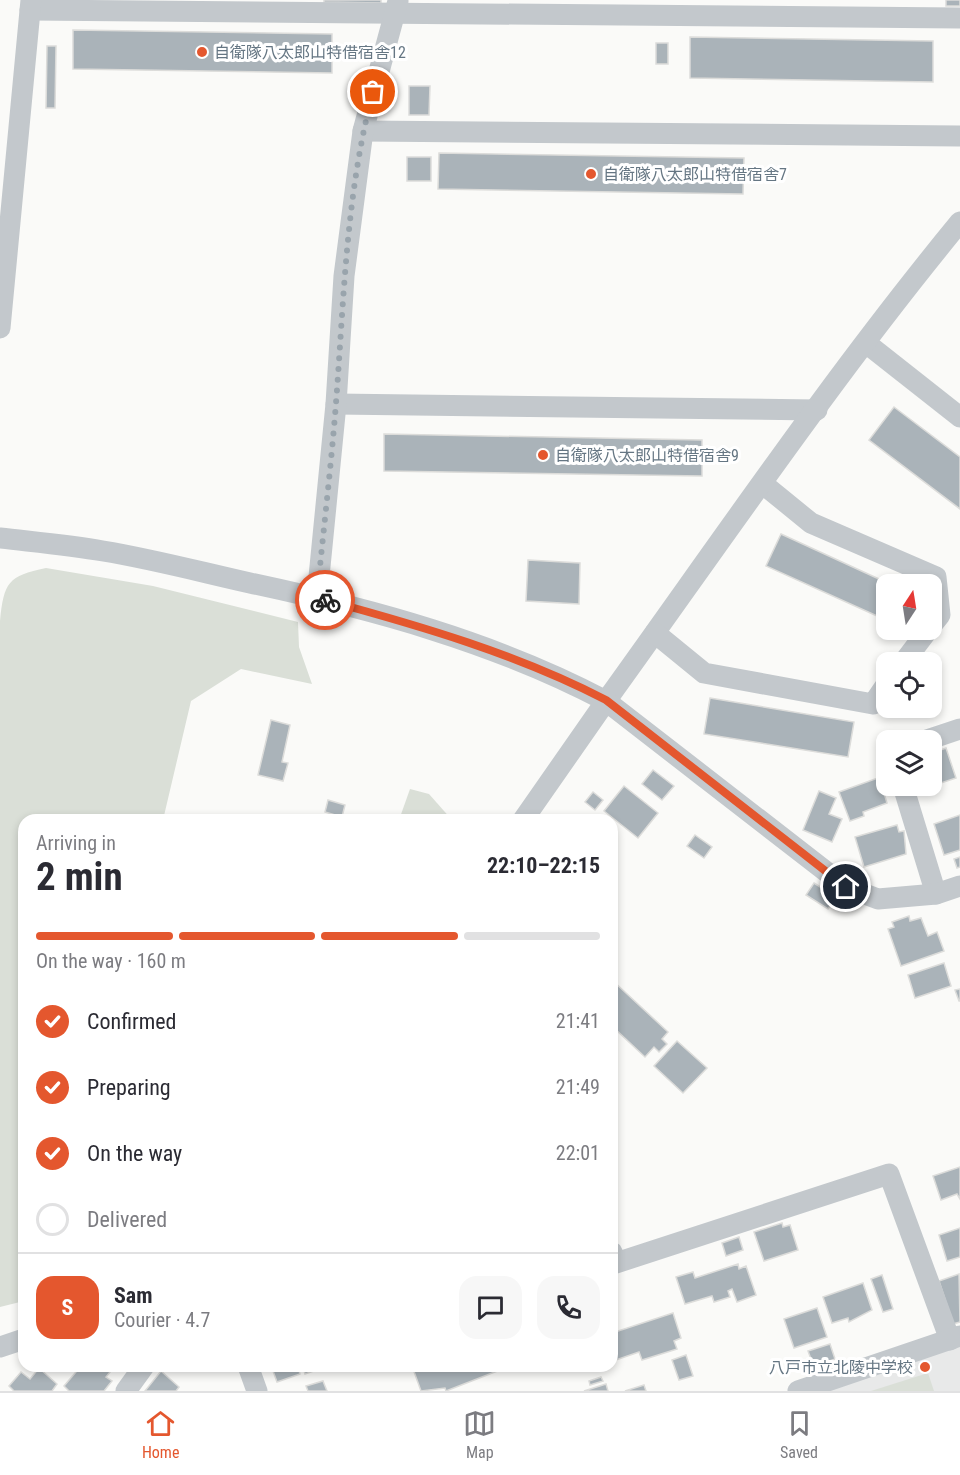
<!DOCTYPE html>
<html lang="en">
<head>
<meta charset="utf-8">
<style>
	:root { --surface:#fff; --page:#f7f7f7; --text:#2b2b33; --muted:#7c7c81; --line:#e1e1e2; --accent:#e4572e }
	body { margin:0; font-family:"Roboto Condensed","Noto Sans JP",sans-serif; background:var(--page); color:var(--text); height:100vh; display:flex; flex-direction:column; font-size:22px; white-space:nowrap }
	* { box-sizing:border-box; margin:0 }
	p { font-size:20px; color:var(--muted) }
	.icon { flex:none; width:33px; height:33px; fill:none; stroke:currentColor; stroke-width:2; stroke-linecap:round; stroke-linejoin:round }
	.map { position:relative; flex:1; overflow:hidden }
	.side { position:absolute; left:18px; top:814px; width:600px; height:558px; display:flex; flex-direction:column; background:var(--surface); border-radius:18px; box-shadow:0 3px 9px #0003 }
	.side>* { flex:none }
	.needle { width:39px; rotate:12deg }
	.controls { position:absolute; left:876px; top:574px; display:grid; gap:12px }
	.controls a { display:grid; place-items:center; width:66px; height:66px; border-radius:12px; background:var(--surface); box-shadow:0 3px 9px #0003; font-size:30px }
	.pin { position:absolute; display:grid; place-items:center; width:51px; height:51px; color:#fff; margin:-26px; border:3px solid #fff; border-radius:50%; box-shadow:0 2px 6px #0007 }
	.courier { position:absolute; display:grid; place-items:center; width:60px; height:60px; margin:-30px; border:4px solid #e4572e; border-radius:50%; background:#fff; color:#222; box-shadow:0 2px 8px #0007 }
	.headline em { font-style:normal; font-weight:700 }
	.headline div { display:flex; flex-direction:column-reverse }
	.headline { display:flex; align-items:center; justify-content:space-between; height:102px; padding:0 18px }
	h1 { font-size:39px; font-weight:700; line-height:45px }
	.bar { display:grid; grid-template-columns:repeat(4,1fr); gap:9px 6px; align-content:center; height:72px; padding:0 18px }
	.bar i { height:8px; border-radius:4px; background:var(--line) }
	.bar .active { background:var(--accent) }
	.bar p { grid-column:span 4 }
	.line { display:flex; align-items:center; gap:15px; padding:0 18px; border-top:2px solid var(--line) }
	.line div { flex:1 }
	.round { display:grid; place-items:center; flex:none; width:63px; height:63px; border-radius:18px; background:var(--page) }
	ol { padding:0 18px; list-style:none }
	li { display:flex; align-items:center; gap:18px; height:66px }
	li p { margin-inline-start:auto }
	li .icon { padding:6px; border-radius:50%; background:var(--accent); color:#fff; stroke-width:4 }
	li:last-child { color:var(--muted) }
	li i { width:33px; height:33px; border:3px solid var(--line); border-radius:50% }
	.menu { display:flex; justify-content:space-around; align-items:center; height:84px; border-top:2px solid var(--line); background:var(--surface); font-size:16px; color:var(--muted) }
	.menu a { display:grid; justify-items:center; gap:3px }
	.menu .active { color:var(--accent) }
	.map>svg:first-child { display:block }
	.built { fill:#e8e9e9 }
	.green { fill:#dadfd7 }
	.building { fill:#aab3b9; stroke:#dcdcda; stroke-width:1.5 }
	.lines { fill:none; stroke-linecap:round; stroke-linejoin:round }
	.street { stroke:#c3c8cc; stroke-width:21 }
	.done { stroke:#99a4ac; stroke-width:6; stroke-dasharray:0 10.8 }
	.route { stroke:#e4572e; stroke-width:8 }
	.poi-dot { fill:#e4572e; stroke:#fff; stroke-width:2 }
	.labels { text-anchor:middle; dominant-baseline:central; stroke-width:6; stroke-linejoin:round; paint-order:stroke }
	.poi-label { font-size:16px; fill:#657683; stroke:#fff; text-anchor:start }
</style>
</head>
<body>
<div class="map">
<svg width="960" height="1391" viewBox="0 0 960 1391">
	<rect width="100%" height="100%" fill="#fafaf8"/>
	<path class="built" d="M960,1343V1391H822Z"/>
	<g class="green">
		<path d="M46,568L153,586L298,622L299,647L312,684L241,669L191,701L163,820H24V1301L0,1307V621C4,582 8,576 46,568Z"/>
		<path d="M410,789L429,794L452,820H399Z"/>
		<path d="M928,1373L934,1391H871Z"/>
	</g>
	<g class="building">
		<path d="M324,0H381V3L324,2Z"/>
		<rect x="946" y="0" width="14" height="6"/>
		<path d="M73,30L332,34V73L73,69Z"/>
		<path d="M690,37L933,41V82L690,78Z"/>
		<rect x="656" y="43" width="12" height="21"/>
		<path d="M47,46H56L55,108H46Z"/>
		<path d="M409,86H430L429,115H409Z"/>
		<path d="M439,153L744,158L743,194L438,189Z"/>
		<rect x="407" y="157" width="24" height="24"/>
		<path d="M894,407L960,457V509L869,440Z"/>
		<path d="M384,434L702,440V476L384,471Z"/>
		<path d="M781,534L892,585H886V620L766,566Z"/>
		<path d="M528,560L580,563L579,604L526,601Z"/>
		<path d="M710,698L854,722L848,757L704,734Z"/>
		<path d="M271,720L290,725L282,762L288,763L283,781L258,775Z"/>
		<path d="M946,748L956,778L935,785L932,783V753Z"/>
		<path d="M653,770L674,786L662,800L642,784Z"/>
		<path d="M886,775V786H890L891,790L884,793L887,803L863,812L864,816L850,821L839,792Z"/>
		<path d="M624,786L658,813L638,838L604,811Z"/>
		<path d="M819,791L836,798L829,814L842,819L832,842L803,830Z"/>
		<path d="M593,792L603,800L595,810L585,802Z"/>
		<path d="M328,800L345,805L342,817L325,812Z"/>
		<path d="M960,815V850L944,855L934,824Z"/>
		<path d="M897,825L899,832L904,831L906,854L864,867L855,837Z"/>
		<path d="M695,835L712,847L704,858L687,846Z"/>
		<path d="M960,857V867L957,868L954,859Z"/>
		<path d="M814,883L836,897L828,909L806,895Z"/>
		<path d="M909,916L910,921L921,918L928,936L937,932L944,951L901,966L888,929L894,927L892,922Z"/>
		<path d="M944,963L951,986L915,998L908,975Z"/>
		<path d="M612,980L668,1032L662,1039L667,1044L659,1052L654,1047L645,1057L616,1030L612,1032Z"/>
		<path d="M960,989V1001H959L955,990Z"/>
		<path d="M677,1041L707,1068L683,1093L654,1066Z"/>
		<path d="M960,1167V1199L957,1194L941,1200L933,1176Z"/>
		<path d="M782,1223L783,1227L790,1225L798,1250L764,1261L754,1232Z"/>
		<path d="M960,1228V1257L947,1261L939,1235Z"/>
		<path d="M739,1237L743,1250L726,1256L722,1243Z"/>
		<path d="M738,1264L739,1269L746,1266L756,1295L737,1302L732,1289L728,1291L730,1297L714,1302L712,1296L685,1304L676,1277L693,1272L695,1278Z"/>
		<path d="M959,1274L960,1322L953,1324L939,1281Z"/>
		<path d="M882,1275L893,1309L883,1312L871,1279Z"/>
		<path d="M863,1283L872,1310L849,1322L848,1318L832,1323L823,1297Z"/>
		<path d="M817,1308L827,1337L794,1348L784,1319Z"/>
		<path d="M673,1313L681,1338L674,1341L677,1349L642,1360L639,1352L613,1361L612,1333Z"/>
		<path d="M830,1344L835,1359L814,1367L808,1351Z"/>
		<path d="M686,1355L693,1376L679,1380L672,1360Z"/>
		<path d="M81,1366H104L110,1372L106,1377L112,1381L104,1391H69L64,1386Z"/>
		<path d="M285,1366H298L300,1374L277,1382L273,1371Z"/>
		<path d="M303,1366H328L305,1374Z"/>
		<path d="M412,1366H499L500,1370L446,1391L445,1388L421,1391Z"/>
		<path d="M39,1368L57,1384L52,1391H14L9,1386L21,1372L30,1379Z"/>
		<path d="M161,1371L179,1387L176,1391H145Z"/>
		<path d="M601,1377L603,1381L590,1385L589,1381Z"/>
		<path d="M323,1381L327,1391H308L306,1386Z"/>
		<path d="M606,1384L608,1391H584Z"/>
		<path d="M644,1385L646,1391H625Z"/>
	</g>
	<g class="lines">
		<g class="street">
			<path d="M30,10L960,18"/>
			<path d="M363,131L960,136"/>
			<path d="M0,328L31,0"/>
			<path d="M866,343L960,417"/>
			<path d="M336,404L817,410"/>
			<path d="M763,484L811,523L936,577L940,615L932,625"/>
			<path d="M0,538C34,542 69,545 103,551C152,559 201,572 250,583C372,609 494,642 606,701C722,540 834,375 960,222"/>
			<path d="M317,597L336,404L344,276L363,131L398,1"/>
			<path d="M655,633L704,673L873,704L886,685"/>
			<path d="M903,663L928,630"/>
			<path d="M924,741L960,729"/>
			<path d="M903,786L936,894"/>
			<path d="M523,820L606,701L846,887L878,899L936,894L960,886"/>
			<path d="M612,1252L616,1263L889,1174L950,1340"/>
			<path d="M0,1347L24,1339"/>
			<path d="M248,1366L257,1391"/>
			<path d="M126,1391L144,1366"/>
			<path d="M798,1391L960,1336"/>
		</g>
	</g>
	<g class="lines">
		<path class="done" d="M325,600L317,597C323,533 331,468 336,403C344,299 346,193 373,92"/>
		<path class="route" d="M325,600C421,626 517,654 606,700L846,887"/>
	</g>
	<g class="poi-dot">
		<circle cx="202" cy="52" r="6"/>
		<circle cx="591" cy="174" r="6"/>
		<circle cx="543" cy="455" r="6"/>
		<circle cx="925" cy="1367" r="6"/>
	</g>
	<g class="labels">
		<g class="poi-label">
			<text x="214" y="52">自衛隊八太郎山特借宿舎12</text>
			<text x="603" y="174">自衛隊八太郎山特借宿舎7</text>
			<text x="555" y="455">自衛隊八太郎山特借宿舎9</text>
			<text x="913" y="1367" text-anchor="end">八戸市立北陵中学校</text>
		</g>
	</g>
</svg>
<div class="controls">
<a><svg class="needle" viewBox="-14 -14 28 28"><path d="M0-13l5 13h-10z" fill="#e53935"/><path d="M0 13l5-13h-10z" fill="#7c7c81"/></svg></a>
<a><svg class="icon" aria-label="locate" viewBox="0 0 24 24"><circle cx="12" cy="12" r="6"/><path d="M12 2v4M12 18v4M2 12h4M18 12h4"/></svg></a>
<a><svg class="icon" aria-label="layers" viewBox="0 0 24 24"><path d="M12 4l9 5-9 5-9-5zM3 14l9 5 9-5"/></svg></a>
</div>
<div class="pin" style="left:373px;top:92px;background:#ea580c"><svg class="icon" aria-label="bag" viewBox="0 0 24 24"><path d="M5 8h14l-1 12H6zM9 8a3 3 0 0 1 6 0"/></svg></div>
<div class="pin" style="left:846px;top:887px;background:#1f2937"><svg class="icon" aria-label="home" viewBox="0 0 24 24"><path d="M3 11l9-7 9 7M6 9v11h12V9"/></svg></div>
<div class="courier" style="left:325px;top:600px"><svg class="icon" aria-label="bike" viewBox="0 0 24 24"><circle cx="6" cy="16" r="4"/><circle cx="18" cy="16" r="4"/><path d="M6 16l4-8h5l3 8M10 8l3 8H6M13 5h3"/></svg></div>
<section class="side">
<div class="headline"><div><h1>2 min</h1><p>Arriving in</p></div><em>22:10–22:15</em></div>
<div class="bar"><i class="active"></i><i class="active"></i><i class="active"></i><i></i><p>On the way · 160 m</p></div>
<ol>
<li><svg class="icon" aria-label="check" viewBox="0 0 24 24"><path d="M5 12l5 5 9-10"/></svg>Confirmed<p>21:41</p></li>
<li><svg class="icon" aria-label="check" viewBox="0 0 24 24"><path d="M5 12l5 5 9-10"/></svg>Preparing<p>21:49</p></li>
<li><svg class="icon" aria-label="check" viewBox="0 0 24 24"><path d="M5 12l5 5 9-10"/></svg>On the way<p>22:01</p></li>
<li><i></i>Delivered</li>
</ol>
<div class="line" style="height:108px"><b class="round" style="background:var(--accent);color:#fff">S</b><div><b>Sam</b><p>Courier · 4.7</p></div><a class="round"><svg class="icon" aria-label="chat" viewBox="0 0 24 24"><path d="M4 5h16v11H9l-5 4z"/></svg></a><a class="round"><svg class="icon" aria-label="phone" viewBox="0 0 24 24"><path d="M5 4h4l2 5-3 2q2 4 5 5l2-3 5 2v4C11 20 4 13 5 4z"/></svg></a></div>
</section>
</div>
<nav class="menu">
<a class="active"><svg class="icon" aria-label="home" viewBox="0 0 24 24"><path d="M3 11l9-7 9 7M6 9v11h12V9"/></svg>Home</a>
<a><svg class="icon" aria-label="map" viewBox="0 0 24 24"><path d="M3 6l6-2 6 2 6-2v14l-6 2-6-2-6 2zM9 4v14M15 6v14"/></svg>Map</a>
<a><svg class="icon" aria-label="saved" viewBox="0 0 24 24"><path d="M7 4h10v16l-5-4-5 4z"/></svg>Saved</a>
</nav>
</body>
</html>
